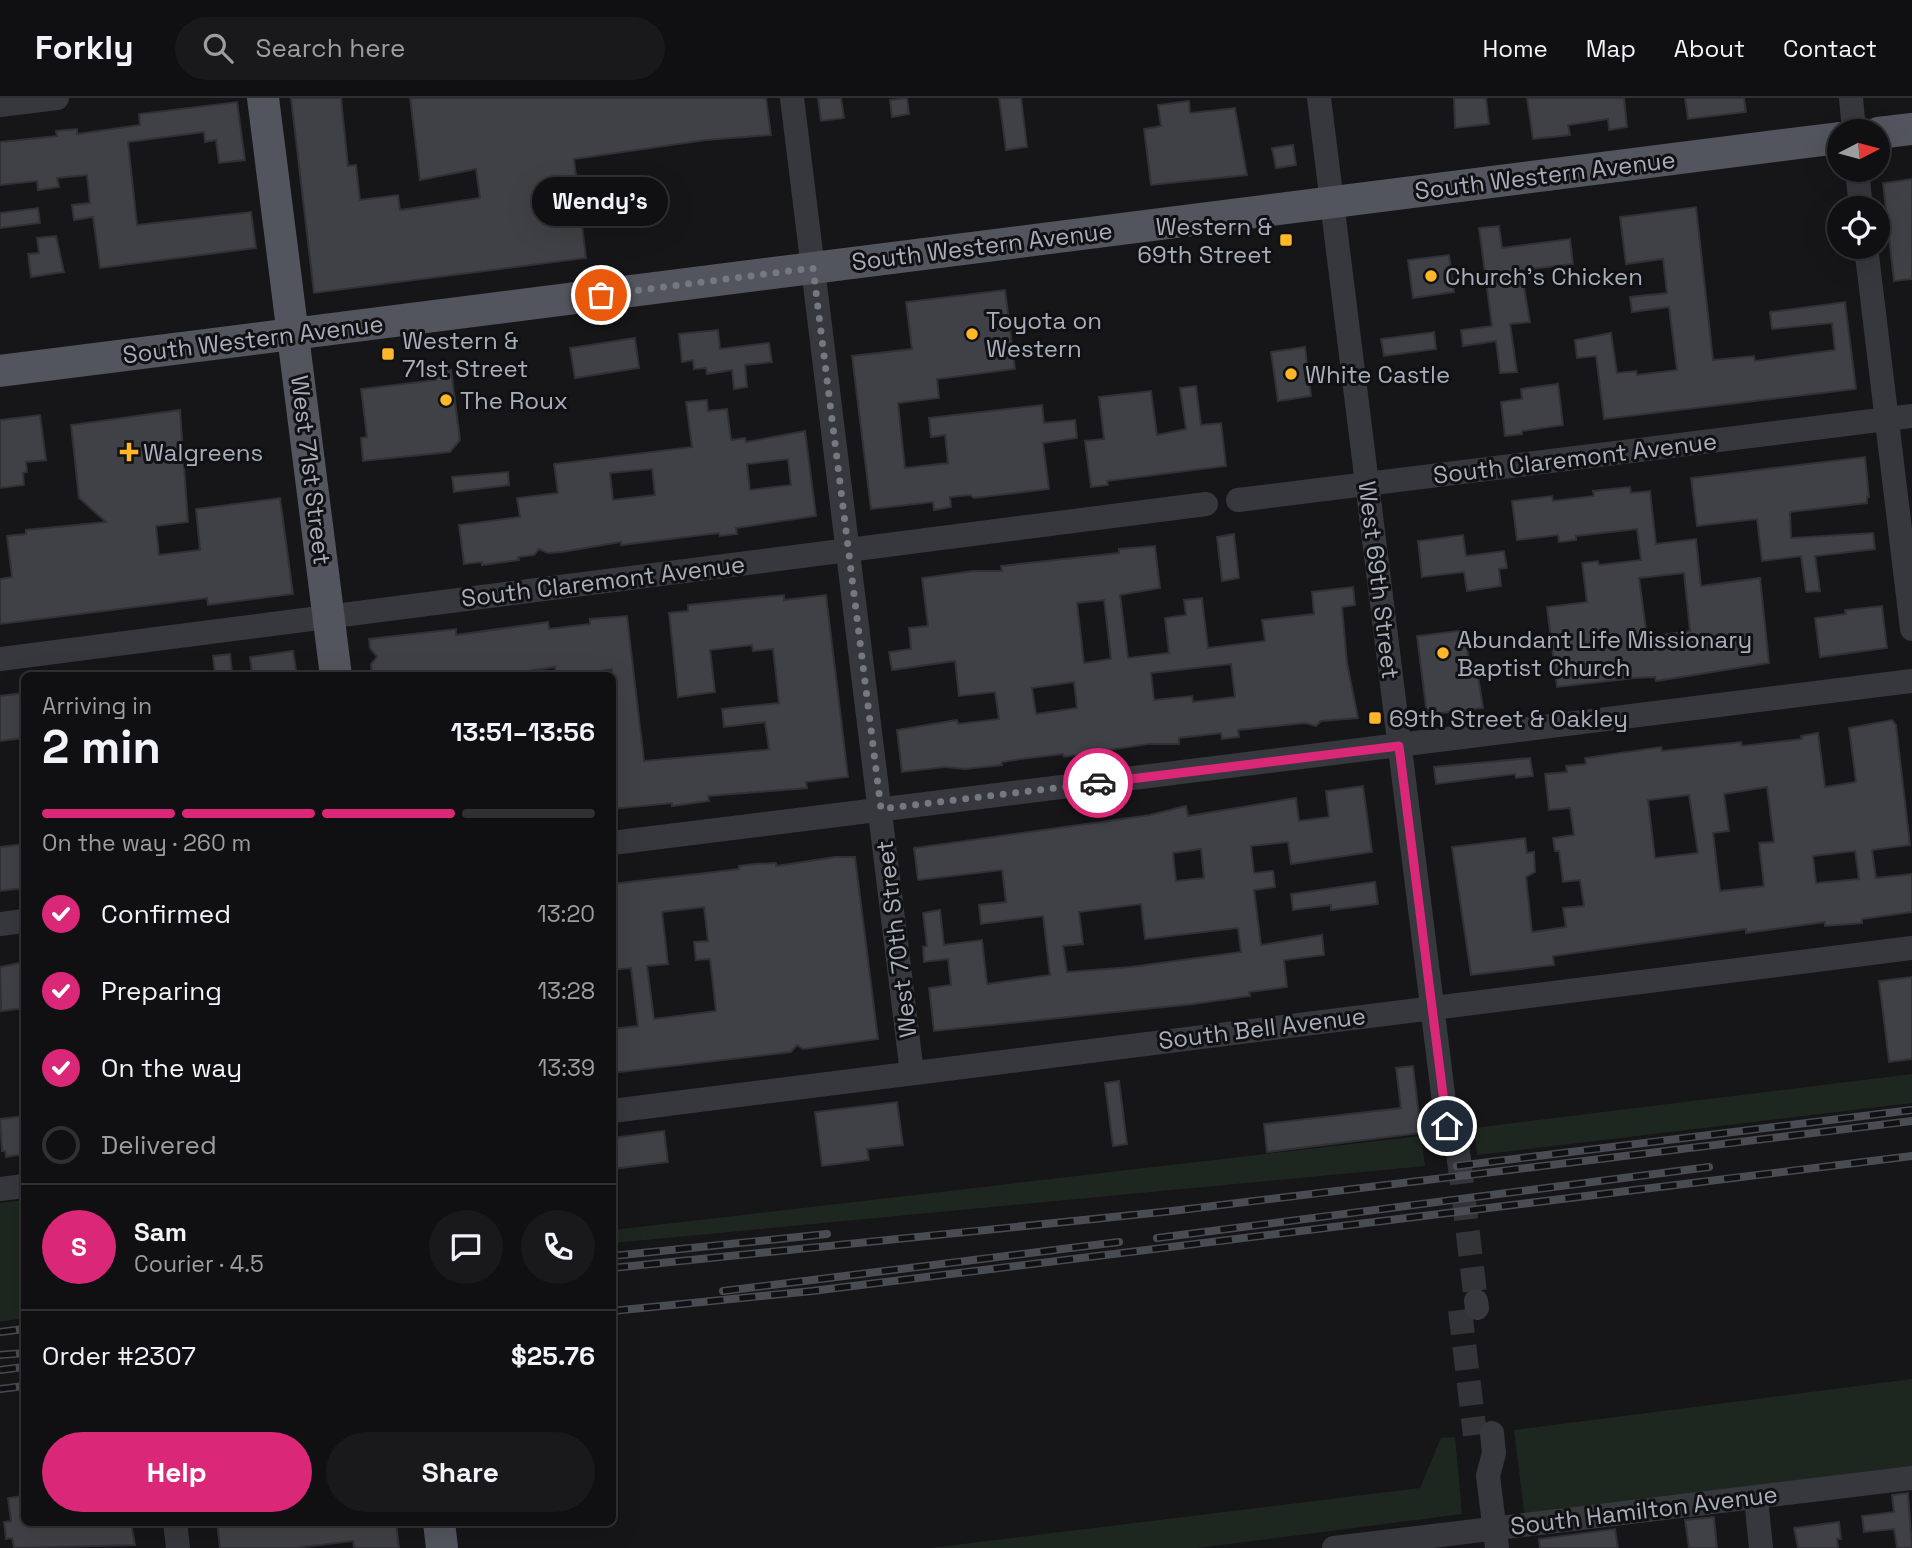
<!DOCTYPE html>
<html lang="en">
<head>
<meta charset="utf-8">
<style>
	:root { --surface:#101012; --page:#19191b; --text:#f1f3f6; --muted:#9c9d9f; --line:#303032; --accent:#db2777 }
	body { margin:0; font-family:"Space Grotesk",sans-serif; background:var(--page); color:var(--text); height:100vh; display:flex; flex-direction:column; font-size:26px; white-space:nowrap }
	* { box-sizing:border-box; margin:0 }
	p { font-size:23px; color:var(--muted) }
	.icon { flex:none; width:38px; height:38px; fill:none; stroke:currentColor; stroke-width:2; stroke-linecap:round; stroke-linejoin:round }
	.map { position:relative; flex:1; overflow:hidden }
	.sheet { position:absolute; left:21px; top:574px; width:595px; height:854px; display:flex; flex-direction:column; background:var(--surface); border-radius:10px; box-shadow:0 7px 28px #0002,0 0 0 2px var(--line) }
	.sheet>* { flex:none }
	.needle { width:46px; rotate:84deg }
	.controls { position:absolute; left:1827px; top:21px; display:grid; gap:14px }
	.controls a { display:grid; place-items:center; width:63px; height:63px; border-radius:50%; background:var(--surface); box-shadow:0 7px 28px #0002,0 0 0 2px var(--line); font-size:35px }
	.pin { position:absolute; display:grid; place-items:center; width:60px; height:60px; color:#fff; margin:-30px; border:4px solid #fff; border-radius:50%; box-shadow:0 2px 7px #0007 }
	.courier { position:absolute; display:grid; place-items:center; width:70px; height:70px; margin:-35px; border:5px solid #db2777; border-radius:50%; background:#fff; color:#222; box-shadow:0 2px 9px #0007 }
	.bubble { position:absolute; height:49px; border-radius:24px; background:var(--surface); box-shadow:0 7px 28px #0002,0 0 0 2px var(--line); font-size:23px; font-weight:700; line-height:49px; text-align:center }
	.headline em { font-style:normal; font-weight:700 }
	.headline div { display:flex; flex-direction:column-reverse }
	.headline { display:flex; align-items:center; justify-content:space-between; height:119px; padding:0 21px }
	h1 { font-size:46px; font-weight:700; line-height:52px }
	.bar { display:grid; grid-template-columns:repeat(4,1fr); gap:10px 7px; align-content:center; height:84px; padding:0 21px }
	.bar i { height:9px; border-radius:5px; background:var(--line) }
	.bar .active { background:var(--accent) }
	.bar p { grid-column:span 4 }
	.line { display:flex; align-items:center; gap:18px; padding:0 21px; border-top:2px solid var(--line) }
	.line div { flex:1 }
	.round { display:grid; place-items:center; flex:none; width:74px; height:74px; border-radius:37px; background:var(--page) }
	ol { padding:0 21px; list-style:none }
	li { display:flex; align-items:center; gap:21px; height:77px }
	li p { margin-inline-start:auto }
	li .icon { padding:7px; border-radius:50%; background:var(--accent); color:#fff; stroke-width:4 }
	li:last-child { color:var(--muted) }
	li i { width:38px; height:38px; border:4px solid var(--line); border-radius:50% }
	.action { display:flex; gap:14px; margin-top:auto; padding:14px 21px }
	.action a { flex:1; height:80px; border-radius:42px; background:var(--accent); color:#fff; font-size:28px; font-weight:700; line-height:80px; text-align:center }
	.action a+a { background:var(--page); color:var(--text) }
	header { display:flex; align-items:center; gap:42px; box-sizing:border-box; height:98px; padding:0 35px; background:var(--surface); border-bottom:2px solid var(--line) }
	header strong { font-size:33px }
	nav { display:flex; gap:38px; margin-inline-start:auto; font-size:24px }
	.search { width:490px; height:63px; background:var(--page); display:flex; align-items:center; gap:18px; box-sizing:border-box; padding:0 24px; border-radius:38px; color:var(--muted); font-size:26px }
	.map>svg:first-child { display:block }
	.green { fill:#1e271f }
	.building { fill:#404146; stroke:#303035; stroke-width:2; fill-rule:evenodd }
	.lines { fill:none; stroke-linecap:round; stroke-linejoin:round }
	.minor-tunnel { stroke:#333438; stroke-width:24; stroke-dasharray:24 12; stroke-linecap:butt }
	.minor { stroke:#37383e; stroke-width:24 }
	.major { stroke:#52555d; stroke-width:32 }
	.rail-casing { stroke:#4a4c53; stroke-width:8 }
	.rail { stroke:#111113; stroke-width:5; stroke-dasharray:16; stroke-linecap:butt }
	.done { stroke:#747881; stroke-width:7; stroke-dasharray:0 12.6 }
	.route { stroke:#db2777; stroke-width:9 }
	.poi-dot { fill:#ffb627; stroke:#111113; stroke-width:2.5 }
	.labels { text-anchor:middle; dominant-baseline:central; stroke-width:6; stroke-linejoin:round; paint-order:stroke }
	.street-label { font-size:24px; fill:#a7adba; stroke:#111113 }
	.poi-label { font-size:24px; fill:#a7adba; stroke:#111113; text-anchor:start }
</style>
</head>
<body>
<header>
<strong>Forkly</strong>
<div class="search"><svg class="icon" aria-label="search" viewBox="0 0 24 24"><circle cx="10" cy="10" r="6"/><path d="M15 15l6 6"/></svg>Search here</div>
<nav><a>Home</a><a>Map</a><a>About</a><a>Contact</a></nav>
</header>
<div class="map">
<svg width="1912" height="1450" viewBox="0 0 1912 1450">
	<rect width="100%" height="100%" fill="#161618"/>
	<g class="green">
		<path d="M1912,976V1005L1477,1057L1474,1030Z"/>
		<path d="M1421,1038L1425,1068L613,1145V1132Z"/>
		<path d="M24,1102V1220L0,1224V1105Z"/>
		<path d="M1912,1281V1371L1525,1421L1514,1332Z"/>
		<path d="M1455,1339L1462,1416L1198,1450H931L1420,1390L1441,1340Z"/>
	</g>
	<g class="building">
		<path d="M291,0H341L348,68L356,67L360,102L398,97L400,112L480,100L476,71L420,82L410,0H766L771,37L706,42L574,61L586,160L314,195Z"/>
		<path d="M818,0H841L844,20L821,23Z"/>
		<path d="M907,0L909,16L892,19L890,2Z"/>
		<path d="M999,0H1021L1027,49L1006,52Z"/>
		<path d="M1454,0H1486L1489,26L1455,30Z"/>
		<path d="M1527,0H1624L1627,29L1609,32L1608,21L1568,27L1570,37L1533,41Z"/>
		<path d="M1685,0H1744L1746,14L1688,21Z"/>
		<path d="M1189,3L1190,15L1235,10L1247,77L1151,87L1144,31L1161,28L1158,7Z"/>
		<path d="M237,4L245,62L219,65L216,42L205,44L204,34L128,44L137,127L251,114L256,150L100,170L93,119L74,122L72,107L90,105L87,77L57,80L59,89L38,92L37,83L0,87V44L57,38L56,33L77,31V36L140,27L139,16Z"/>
		<path d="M1293,47L1296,67L1276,70L1272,50Z"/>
		<path d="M1912,81V181L1894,183L1883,85Z"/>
		<path d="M1696,109L1713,262L1754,258L1755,263L1835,252L1832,225L1772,231L1770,214L1845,204L1856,291L1604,321L1596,258L1577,260L1575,242L1611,235L1617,275L1636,273L1637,277L1677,272L1669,209L1632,214L1630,199L1667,195L1663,161L1626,166L1620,119Z"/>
		<path d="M38,110L40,125L0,130V115Z"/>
		<path d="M1499,128L1502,150L1570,141L1573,166L1521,172L1530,224L1510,226L1517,274L1500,275L1496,243L1463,248L1461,232L1492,228L1479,130Z"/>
		<path d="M56,138L64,174L31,179L28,156L39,155L37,140Z"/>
		<path d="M1449,157L1454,194L1413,200L1408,162Z"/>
		<path d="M1005,192L1015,271L937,281L939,300L898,305L905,370L948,365L945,337L931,339L929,320L1042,307L1044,325L1075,322L1077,340L1043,345L1049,391L974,400L970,397L950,399L951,409L934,412L933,404L871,411L852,258L912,251L906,204Z"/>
		<path d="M718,232L720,251L769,245L772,264L745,267L747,289L734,291L732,272L707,276L706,270L694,271L693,262L682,264L679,236Z"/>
		<path d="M1434,234L1436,251L1384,258L1381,241Z"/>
		<path d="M635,240L639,270L575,280L570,250Z"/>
		<path d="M1305,249L1311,298L1278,303L1271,254Z"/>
		<path d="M451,272L460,342L450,354L363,363L361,340L367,339L361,291L436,282L435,274Z"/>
		<path d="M1558,286L1563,327L1522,333V336L1505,338L1501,304L1522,301L1521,291Z"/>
		<path d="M1196,288L1201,327L1221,325L1226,368L1107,383L1108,387L1091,389L1085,343L1104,341L1099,299L1151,293L1157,337L1186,331L1180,290Z"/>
		<path d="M707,302L708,313L727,311L731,342L745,340L746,344L805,333L816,418L736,430L737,436L720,438L719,435L621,447V444L562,454L548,455L539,451L534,457L518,459L519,462L482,467V464L464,466L459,427L520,419L517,400L558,395L554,366L692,349L686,304ZM788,361L791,387L750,392L747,366ZM652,371L655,397L613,402L610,375Z"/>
		<path d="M180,312L188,424L156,428L159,457L200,452L196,411L280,400L293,496L208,507L207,500L0,526V481L12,479L7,438L26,436V432L106,424L79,400L71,327Z"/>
		<path d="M40,317L46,362L26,364L27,374L23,375L24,387L0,390V322Z"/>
		<path d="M1865,359L1869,399H1867V405L1790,414L1791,440L1873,435L1875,451L1815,458L1820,493L1806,494L1801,458L1762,463L1757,421L1697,428L1691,380Z"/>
		<path d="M508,374L509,387L454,394L452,379Z"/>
		<path d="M1630,389L1631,395L1650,393L1656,446L1696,441L1701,488L1760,480L1769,565L1656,583L1655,579L1635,580L1557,589L1547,509L1587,504L1582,465L1598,463L1599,467L1641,462L1637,431L1576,438V442L1559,444L1558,437L1517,442L1512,403L1552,398L1553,403L1594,398L1593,393ZM1684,475L1690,533L1647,539L1639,480Z"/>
		<path d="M1234,436L1239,480L1222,483L1217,439Z"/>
		<path d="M1463,437L1466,458L1504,453L1507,470L1499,471L1501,488L1467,493L1464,474L1422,479L1418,443Z"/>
		<path d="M1155,448L1160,490L1120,497L1128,560L1169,555L1165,520L1186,517L1184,502L1202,500L1208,550L1265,543L1262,522L1314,516L1312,494L1353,489L1355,507L1342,509L1347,565L1358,620L1321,623L1316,628L1305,625L1238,632L1239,639L1222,641L1221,635L1179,640V646H1148L1064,659L1063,656L1021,661L1002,664V667L965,671L945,669L902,674L897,632L957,622L958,626L999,621L995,594L959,598L955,563L892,572L889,554L911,551L909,530L928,528L922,480L973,473H1002L1001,468L1119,455V451ZM1104,502L1111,561L1084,565L1077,505ZM1231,566L1235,599L1193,604L1192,598L1154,602L1151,575ZM1074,584L1077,610L1036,616L1032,590Z"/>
		<path d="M784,497V502L826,497L840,612L848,679L806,684L807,690L708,698L709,703L672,708V705L612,711V571L573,578H556L555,569L494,578H372L371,566L377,559L370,550L369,541L456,531V537L548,524L549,531L590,526V521L627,518L644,663L765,652L769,651L765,624L724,629L722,611L779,605L773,551L753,553L752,547L710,552L715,594L678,599L669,515L688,513V507Z"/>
		<path d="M1882,508L1887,550L1820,559L1815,520L1846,516L1845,512Z"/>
		<path d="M1465,532L1470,573L1477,572L1483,610L1427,617L1417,538Z"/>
		<path d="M293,553L297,578L252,575L250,559Z"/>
		<path d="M230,556L232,574L215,576L213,558Z"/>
		<path d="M23,595L24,640L0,643V598Z"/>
		<path d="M1892,622L1896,627L1910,747L1872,752L1876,780L1912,776V814L1862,821V825L1825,828V824L1746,835V831L1553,858L1554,867L1471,877L1452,749L1525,740L1527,755L1534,754L1535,774L1526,779L1532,834L1566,829L1563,810L1584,808L1580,782L1563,784L1559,753H1555L1553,740L1574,737L1570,710L1549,712L1545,676L1567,674L1566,668L1586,666L1585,660L1661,649L1662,653L1741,644L1742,648L1802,641L1801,638L1818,635L1825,689L1856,684L1849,630ZM1767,689L1774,744L1759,745L1764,788L1720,793L1713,735L1729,733L1724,696ZM1689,697L1698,755L1655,760L1648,702ZM1855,753L1859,781L1816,785L1813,758Z"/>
		<path d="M1530,660L1533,678L1516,680L1515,676L1436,686L1434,669Z"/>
		<path d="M1363,688L1372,754L1291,766L1288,744L1251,748L1254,775L1273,773L1275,789L1254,792L1261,847L1322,837L1324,857L1284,862L1287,889L1249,894L1250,898L1193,906L934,933L929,890L951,887L948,861L924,864L923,849L927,848L923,815L940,812L944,847L982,842L987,886L1050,877L1043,818L981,826L979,807L1006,804L1002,772L918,782L914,750L1150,717L1186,708L1188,718L1296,700L1299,723L1329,719L1326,693ZM1201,751L1204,780L1176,783L1173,755ZM1141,806L1145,841L1238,830L1241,854L1131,869L1067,874L1063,848L1083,846L1079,814Z"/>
		<path d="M24,746V790L0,793V749Z"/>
		<path d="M835,759H855L878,941L803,951L797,947L791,954L612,975V931L638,928L631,870L612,872V786L739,771V768L754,766L776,765V768ZM704,809L708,843L694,844L696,862L710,861L716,913L654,921L647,868L668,866L662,814Z"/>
		<path d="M1375,784L1378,806L1331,812V807L1293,812L1291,796Z"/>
		<path d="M24,864V910L1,913L0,869Z"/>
		<path d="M1912,879V961L1889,964L1879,883Z"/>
		<path d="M1413,968L1421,1035L1267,1054L1264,1026L1401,1010L1396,970Z"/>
		<path d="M1119,983L1127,1046L1113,1048L1105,985Z"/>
		<path d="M897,1004L903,1047L867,1051L869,1062L822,1068L815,1014Z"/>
		<path d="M24,1018V1056L6,1059L5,1053H2L0,1021Z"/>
		<path d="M664,1033L668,1064L612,1071V1040Z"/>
		<path d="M1908,1395L1912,1450H1897L1894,1431L1864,1434L1862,1418L1894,1414L1892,1397Z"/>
		<path d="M24,1398V1424H131L135,1447L14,1450L12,1440L6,1441L4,1424L11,1423L8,1400Z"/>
		<path d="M1714,1419L1717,1450H1689L1685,1422Z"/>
		<path d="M217,1424H396L399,1450H354L353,1443L295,1450H220Z"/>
		<path d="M1839,1424L1841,1441H1837L1838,1450H1798L1794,1430Z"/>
		<path d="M1615,1431L1618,1450H1540L1539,1441Z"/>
	</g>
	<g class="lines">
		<g class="minor-tunnel">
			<path d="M1459,1062L1476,1203"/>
			<path d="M1460,1212L1475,1337"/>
		</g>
		<g class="minor">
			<path d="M792,0L912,975"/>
			<path d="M1319,0L1447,1028L1457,1045L1459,1062"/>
			<path d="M1851,0L1854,33"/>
			<path d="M0,7L57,0"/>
			<path d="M1857,72L1861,110"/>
			<path d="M1866,149L1912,531"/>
			<path d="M1238,402L1912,318"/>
			<path d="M0,561L1206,406"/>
			<path d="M612,745L1912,583"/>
			<path d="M0,826L24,823"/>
			<path d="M612,1013L1912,850"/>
			<path d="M0,1091L24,1088"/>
			<path d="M1476,1203L1477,1210"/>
			<path d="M1492,1335L1494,1355L1488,1378L1497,1450"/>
			<path d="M1756,1400L1761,1450"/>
			<path d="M175,1424L178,1450"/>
			<path d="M1334,1450L1912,1380"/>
		</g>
		<g class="major">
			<path d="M263,0L336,578"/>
			<path d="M1878,35L1912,31"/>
			<path d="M0,273L1839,40"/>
			<path d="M439,1424L442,1450"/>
		</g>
		<g class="rail-casing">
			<g id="rail">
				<path d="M1457,1068L1912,1012"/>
				<path d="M1157,1140L1709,1069"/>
				<path d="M612,1158L827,1136"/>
				<path d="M612,1170L1172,1113L1912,1023"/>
				<path d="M723,1193L1119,1144"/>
				<path d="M612,1213L812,1193L1912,1058"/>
				<path d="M0,1234L24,1231"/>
				<path d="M0,1257L24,1255"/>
				<path d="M0,1272L24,1269"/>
				<path d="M0,1291L24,1288"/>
			</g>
		</g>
		<use href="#rail" class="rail"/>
	</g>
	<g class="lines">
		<path class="done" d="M601,197L813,170L881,711L1098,685"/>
		<path class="route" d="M1098,685L1399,648L1447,1028"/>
	</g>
	<g class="poi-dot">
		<rect x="1279" y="135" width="14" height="14" rx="3.5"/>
		<circle cx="1431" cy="178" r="7"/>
		<circle cx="972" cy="236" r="7"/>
		<rect x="381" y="249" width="14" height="14" rx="3.5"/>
		<circle cx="1291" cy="276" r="7"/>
		<circle cx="446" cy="302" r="7"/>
		<path d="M125.5 343.5h7v7h7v7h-7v7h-7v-7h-7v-7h7z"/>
		<circle cx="1443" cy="555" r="7"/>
		<rect x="1368" y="613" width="14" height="14" rx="3.5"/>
	</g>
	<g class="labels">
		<g class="street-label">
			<text transform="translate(1545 77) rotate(-7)">South Western Avenue</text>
			<text transform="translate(982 148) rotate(-7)">South Western Avenue</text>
			<text transform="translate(253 241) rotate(-7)">South Western Avenue</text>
			<text transform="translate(1575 360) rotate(-7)">South Claremont Avenue</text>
			<text transform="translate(311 372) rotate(83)">West 71st Street</text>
			<text transform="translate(1379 482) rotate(83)">West 69th Street</text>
			<text transform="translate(603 483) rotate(-7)">South Claremont Avenue</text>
			<text transform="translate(896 841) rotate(-97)">West 70th Street</text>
			<text transform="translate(1262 930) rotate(-7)">South Bell Avenue</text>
			<text transform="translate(1644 1412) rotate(-7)">South Hamilton Avenue</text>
		</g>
		<g class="poi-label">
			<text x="1272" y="128" text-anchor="end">Western &amp;<tspan x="1272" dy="28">69th Street</tspan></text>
			<text x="1445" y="178">Church's Chicken</text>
			<text x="986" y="222">Toyota on<tspan x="986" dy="28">Western</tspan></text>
			<text x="402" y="242">Western &amp;<tspan x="402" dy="28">71st Street</tspan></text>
			<text x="1305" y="276">White Castle</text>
			<text x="460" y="302">The Roux</text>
			<text x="143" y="354">Walgreens</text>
			<text x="1457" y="541">Abundant Life Missionary<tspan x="1457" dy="28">Baptist Church</tspan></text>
			<text x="1389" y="620">69th Street &amp; Oakley</text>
		</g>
	</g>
</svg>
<div class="controls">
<a><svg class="needle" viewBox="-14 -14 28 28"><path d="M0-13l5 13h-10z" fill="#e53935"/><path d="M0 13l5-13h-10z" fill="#9c9d9f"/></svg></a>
<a><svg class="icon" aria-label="locate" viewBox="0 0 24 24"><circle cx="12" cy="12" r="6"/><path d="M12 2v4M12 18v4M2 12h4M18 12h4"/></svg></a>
</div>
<div class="pin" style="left:601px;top:197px;background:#ea580c"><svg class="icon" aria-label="bag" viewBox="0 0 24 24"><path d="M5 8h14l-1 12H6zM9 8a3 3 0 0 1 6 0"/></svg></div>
<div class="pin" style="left:1447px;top:1028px;background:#1f2937"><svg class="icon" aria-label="home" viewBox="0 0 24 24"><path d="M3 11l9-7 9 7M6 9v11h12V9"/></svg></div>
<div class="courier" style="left:1098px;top:685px"><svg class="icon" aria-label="car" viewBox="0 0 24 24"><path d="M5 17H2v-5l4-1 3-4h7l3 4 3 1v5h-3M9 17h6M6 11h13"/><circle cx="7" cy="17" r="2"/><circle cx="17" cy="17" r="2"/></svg></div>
<div class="bubble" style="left:532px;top:79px;width:136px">Wendy's</div>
<section class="sheet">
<div class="headline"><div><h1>2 min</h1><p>Arriving in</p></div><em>13:51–13:56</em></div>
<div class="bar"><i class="active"></i><i class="active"></i><i class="active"></i><i></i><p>On the way · 260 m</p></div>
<ol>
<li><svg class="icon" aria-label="check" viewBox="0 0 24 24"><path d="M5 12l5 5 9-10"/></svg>Confirmed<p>13:20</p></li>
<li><svg class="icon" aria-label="check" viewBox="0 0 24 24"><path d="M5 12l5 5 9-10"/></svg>Preparing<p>13:28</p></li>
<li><svg class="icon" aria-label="check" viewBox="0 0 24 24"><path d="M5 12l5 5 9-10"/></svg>On the way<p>13:39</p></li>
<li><i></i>Delivered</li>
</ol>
<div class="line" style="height:126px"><b class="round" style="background:var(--accent);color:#fff">S</b><div><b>Sam</b><p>Courier · 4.5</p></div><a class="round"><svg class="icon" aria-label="chat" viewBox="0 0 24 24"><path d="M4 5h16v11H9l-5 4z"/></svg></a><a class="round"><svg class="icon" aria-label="phone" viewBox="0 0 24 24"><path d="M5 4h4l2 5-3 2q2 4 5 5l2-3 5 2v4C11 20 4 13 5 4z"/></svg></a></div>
<div class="line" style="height:91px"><div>Order #2307</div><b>$25.76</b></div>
<div class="action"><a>Help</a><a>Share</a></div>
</section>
</div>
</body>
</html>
